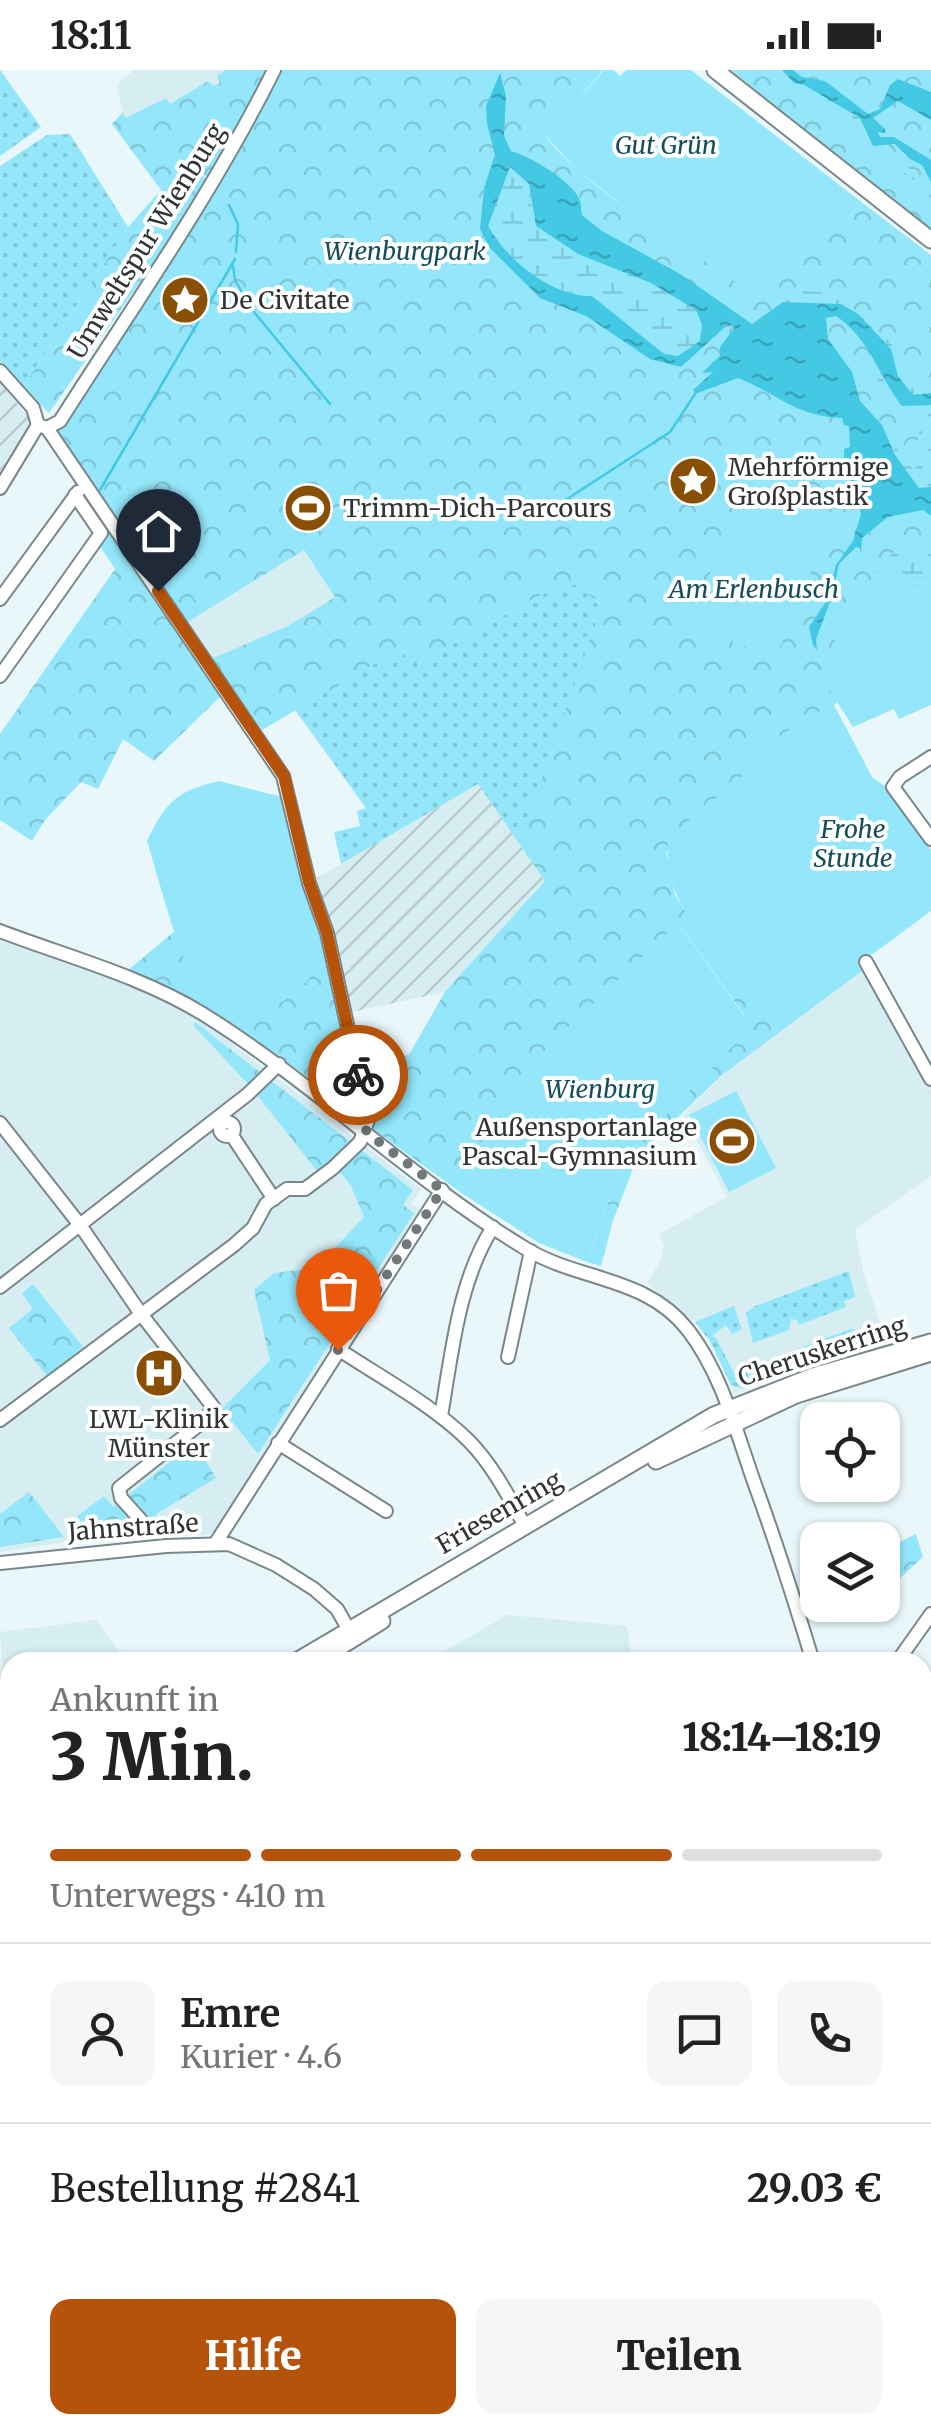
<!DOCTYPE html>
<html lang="de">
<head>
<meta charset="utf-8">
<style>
	:root { --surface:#fff; --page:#f6f6f6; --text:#222; --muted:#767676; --line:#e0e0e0; --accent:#b45309 }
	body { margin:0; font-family:Merriweather,serif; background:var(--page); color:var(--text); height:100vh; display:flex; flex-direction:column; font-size:38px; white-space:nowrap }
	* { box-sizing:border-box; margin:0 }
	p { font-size:32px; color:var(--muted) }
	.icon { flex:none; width:55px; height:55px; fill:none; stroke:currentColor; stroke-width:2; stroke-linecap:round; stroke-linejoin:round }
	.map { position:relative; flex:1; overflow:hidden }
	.drawer { position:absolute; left:0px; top:1582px; width:932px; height:782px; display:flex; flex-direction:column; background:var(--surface); border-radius:30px 30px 0 0; box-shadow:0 2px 8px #0004 }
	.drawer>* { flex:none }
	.controls { position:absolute; left:800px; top:1332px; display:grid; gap:20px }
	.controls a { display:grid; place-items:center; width:100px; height:100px; border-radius:20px; background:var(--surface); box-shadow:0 2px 8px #0004; font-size:50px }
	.pin { position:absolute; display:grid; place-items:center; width:85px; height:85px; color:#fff; margin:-102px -42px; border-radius:50% 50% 50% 0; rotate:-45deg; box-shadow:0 0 10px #0007 }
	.pin .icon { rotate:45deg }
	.courier { position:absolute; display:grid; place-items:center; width:100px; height:100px; margin:-50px; border:8px solid #b45309; border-radius:50%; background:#fff; color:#222; box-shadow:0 2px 12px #0007 }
	.head em { font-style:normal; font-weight:800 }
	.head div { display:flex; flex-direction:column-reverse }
	.head { display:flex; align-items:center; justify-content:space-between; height:170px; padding:0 50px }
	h1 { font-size:65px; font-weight:800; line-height:75px }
	.bar { display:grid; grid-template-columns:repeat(4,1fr); gap:15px 10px; align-content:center; height:120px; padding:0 50px }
	.bar i { height:12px; border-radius:8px; background:var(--line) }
	.bar .selected { background:var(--accent) }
	.bar p { grid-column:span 4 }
	.line { display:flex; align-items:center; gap:25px; padding:0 50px; border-top:2px solid var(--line) }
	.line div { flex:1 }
	.round { display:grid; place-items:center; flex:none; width:105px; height:105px; border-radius:20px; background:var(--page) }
	.button { display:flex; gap:20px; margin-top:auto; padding:20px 50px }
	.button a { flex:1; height:115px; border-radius:20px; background:var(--accent); color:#fff; font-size:40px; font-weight:800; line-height:115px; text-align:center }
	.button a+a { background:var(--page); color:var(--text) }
	.status { display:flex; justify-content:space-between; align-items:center; height:70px; padding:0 50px; background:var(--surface); direction:ltr }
	.status svg { height:28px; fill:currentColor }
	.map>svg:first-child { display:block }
	.built { fill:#d6edf2 }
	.industrial { fill:url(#industrial-furrows) }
	.grass { fill:url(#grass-dots) }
	.forest { fill:url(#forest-crowns) }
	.wetland { fill:url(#wetland-marsh) }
	.garden { fill:#94e7fa }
	.water { fill:url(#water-ripples); fill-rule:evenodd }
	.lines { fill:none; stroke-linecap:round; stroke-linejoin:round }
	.stream { stroke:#43c9e4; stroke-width:2.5 }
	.minor-casing { stroke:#7a878a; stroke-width:16 }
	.major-casing { stroke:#7a878a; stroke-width:19 }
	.minor { stroke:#fff; stroke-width:12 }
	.major { stroke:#fff; stroke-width:15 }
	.done { stroke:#70787a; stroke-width:10; stroke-dasharray:0 18 }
	.route { stroke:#b45309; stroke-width:12 }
	.labels { text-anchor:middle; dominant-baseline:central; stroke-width:8; stroke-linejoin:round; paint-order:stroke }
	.park-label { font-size:25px; font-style:italic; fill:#154d59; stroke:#fff }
	.street-label { font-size:25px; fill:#2f3435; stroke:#fff }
	.poi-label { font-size:25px; fill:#2f3435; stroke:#fff; text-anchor:start }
</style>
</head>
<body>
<div class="status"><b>18:11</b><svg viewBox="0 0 49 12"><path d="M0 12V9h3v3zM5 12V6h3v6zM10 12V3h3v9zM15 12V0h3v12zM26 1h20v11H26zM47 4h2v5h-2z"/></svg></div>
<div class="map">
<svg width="931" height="2363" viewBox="0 0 931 2363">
	<defs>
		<pattern id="industrial-furrows" width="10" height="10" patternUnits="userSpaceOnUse" patternTransform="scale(2.5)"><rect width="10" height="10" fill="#d6edf2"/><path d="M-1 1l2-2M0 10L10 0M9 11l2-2" fill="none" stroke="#b8ccd0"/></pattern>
		<pattern id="grass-dots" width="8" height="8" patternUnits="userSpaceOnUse" patternTransform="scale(2.5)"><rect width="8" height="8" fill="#94e7fa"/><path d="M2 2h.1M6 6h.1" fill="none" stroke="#80c7d7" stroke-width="1.8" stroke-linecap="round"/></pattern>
		<pattern id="forest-crowns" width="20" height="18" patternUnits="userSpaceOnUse" patternTransform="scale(2.5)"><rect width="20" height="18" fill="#94e7fa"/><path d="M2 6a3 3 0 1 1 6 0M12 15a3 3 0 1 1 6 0" fill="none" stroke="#80c7d7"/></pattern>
		<pattern id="wetland-marsh" width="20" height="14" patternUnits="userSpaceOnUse" patternTransform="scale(2.5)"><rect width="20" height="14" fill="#94e7fa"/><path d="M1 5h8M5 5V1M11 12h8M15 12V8" fill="none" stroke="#80c7d7"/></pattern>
		<pattern id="water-ripples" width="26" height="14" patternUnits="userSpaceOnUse" patternTransform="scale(2.5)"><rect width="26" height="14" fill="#43c9e4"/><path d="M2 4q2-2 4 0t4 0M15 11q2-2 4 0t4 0" fill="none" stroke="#38a4ba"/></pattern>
	</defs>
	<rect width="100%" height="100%" fill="#e9f7fa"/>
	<g class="built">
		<path d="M135,0H226L218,6L220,13L213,17L207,11L170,35L165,28L125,48L117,20L120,11Z"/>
		<path d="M304,480L335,526L288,557L211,589L186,553Z"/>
		<path d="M0,866L124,912L198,947L421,1119L411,1134L423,1141L213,1464L67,1472L0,1482Z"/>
		<path d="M862,901L931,1021V1106L855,1160L863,1202L887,1275L834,1286L734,1324L710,1270L695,1252L647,1213L660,1192L664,1175L659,1164L727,1127L683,1045L728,1000Z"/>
		<path d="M507,1545L627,1556L632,1592H443L438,1585Z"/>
		<path d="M96,1550L127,1592H10V1730L0,1712V1617L4,1615L0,1562Z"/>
		<path d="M0,2145L10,2160V2257L0,2258Z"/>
		<path d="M931,2149V2253L923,2258L922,2152Z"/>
	</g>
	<g class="industrial">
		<path d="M0,313L33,352L0,401Z"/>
		<path d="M478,714L545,811L445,922L352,942L317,808Z"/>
	</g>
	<g class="grass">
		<path d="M0,0L41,57L0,86Z"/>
		<path d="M70,64L128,157L23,317L0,291V96L47,65Z"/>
		<path d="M573,513L608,540L567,785L423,986L363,996L409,985L445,922L545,811L478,714L341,794L334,762L360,756L357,741L366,738L295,640L399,579L416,594L548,521Z"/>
		<path d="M849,1201L855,1227L844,1231L846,1237L799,1255L797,1250L791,1249L789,1260L753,1273L746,1243L755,1236Z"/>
		<path d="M734,1236L742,1259L732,1264L726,1255L712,1266L716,1268L734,1303L853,1258L861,1277L742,1318L731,1315L710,1271L695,1252Z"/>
	</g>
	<g class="forest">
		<path d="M226,0H603L546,67C586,116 640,146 692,180C713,194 734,210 755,225L864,134L931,185V468L898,480L872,497V504L920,514L931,511V518L914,522L851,521L823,610L839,631L746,703L666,782L675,825L689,848L773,956L858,894L862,901L722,1005L647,1077L635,1093L613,1151L601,1196L587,1192L620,1099L634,1078L745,946L679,854L547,977L460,1122L373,1059L363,996L409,985L445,922L545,811L520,772L602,535L573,513L548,521L416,594L398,580L262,660L211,589L288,556L335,527L304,480L186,553L56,362L213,114L195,96L209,113L49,343L23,317L128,157L161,120L112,54L123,42L125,48L166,28L170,34L208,11L214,16L220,13L217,6Z"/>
		<path d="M731,0H931V164Z"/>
		<path d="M109,458L222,625L154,691L123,669L98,719L81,712L45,750L32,771L0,750V664L115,499L98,473Z"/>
		<path d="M176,860L190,906L302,915L327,890L356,1040L235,957L127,901Z"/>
		<path d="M195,952L413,1120L403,1135L414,1143L258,1384L222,1339L270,1290L254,1220L274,1203L316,1198L364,1147L351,1116L332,1091L318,1102L249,1015L193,955Z"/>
		<path d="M33,1214L83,1277L47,1306L9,1258L33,1239L22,1223Z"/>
		<path d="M195,1372L216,1408L156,1444L169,1466L86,1471L71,1451L104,1426L113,1437Z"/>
		<path d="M29,1422L64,1467L0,1477V1444Z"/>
		<path d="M916,1464L923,1487L897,1511L883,1530V1480Z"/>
	</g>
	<g class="wetland">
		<path d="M774,0H782L794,13L804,15L860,48L866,63L888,75L891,82L920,108L926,107L931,112V125L826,37Z"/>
		<path d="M510,96L529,114L530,132L557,173L651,213L696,240L743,246L735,258L752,245L761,249L706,302L702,303L720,284V277L735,258L732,255L725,257L681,297L650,289L586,246L540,228L496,187L480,159L484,118Z"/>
		<path d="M803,221L842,224C845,228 847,233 851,236C865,252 885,262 896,281C905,297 900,310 917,320L931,314V326L912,327L855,247L783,232Z"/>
		<path d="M873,301L881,304L890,320L931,335V423L913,417L879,351L890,356L916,406L915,384L923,344C886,342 890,330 873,301Z"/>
		<path d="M931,468V511L920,514L872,504V497L898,480Z"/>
	</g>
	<g class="garden">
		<path d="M604,0H614L620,6L626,0H691L864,134L755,225L638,147L576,99L546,66Z"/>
		<path d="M760,398L829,457L776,587L732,572L734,567L730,566L727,570L685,557Z"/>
		<path d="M308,418L325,428L304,466L291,448Z"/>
		<path d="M193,489L213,521L196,532L176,500Z"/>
		<path d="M881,513L909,517L915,522L931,518V635L899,649L894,639L853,657L823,610L851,520Z"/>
		<path d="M833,633L872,707L886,717L931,780V841L774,957C736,909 652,830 670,766L746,703L750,684Z"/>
		<path d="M219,711L286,728L304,816L327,890C308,909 287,936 260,942C244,946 213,937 202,925C182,902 158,805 147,771C166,732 176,721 219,711Z"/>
		<path d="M678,853L745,947L747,962L634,1078L620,1099L587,1192L539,1173L460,1122L547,977Z"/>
		<path d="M736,1021L776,1098L729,1122L689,1045Z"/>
	</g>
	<g class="water">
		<path d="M782,0H793L802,7L825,11L868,44L880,39L890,15L898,9L931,22V50L898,31L873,48L885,59V63L878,62L880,67H894L931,90V112L922,95L910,89L895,74L873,76L860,48L804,15L794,13Z"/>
		<path d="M500,3L506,26L504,66L511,81C530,86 570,110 579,128C581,133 581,139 582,145L602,161L682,205L752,254L783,232L841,234L858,244L891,279L898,306L913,325L931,323V335L902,336C878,305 870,269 836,246L826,248L828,269L852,302L860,331L882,355L895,385L919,418L931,417V446L923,440L888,447L862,468L861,485L860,478L856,477L839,494L832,527L816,569L817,580L813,575L809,557L827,530L836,495L853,471L861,444L844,387V379L850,377L849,356L844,355L842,348C794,346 779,324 738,308L695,324L693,320L713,302L702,303L720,286V277L734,258L733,255L725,257L681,297L650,289L586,246L540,228L489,177L480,159L484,118L495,84L487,54L486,36ZM510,97L529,114L536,156L578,184L651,213L696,240L702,255L700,271L678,286L664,284L592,226C552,227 507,190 488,156Z"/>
	</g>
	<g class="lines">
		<g class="stream">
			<path d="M229,135L238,154L236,182"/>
			<path d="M233,196L235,210L247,231"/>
			<path d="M254,242L330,334"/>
			<path d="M100,420L235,189"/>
			<path d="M561,433L670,362L695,324"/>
		</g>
		<g class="minor-casing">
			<g id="minor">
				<path d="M0,301L33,338L38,355"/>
				<path d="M47,358L60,351C133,236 213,123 274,0"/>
				<path d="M0,418L38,355"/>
				<path d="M0,529L78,422"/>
				<path d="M0,606L101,463L75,425"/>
				<path d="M931,687L900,707L893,717L931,769"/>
				<path d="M0,861C68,887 141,906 203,944C317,1015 413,1111 528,1180C581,1211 647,1207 688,1260C722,1304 736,1361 754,1412C776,1472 795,1532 813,1592"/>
				<path d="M866,892L931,1009"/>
				<circle cx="227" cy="1059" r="7"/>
				<path d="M0,1053L80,1155L141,1244L214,1338L201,1353L119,1418L121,1428L148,1458"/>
				<path d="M231,1064L274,1129"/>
				<path d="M0,1217L248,1024L279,994"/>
				<path d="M338,1279C382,1308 431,1334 468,1370C492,1394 509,1427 525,1456"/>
				<path d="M508,1287L531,1181"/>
				<path d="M441,1346C452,1283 458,1212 493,1157"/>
				<path d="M0,1350L234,1175L253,1158L266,1134L287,1119H305L333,1098L360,1072L368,1050L327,863L309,813L283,706L47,358L38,355"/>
				<path d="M278,1373L386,1441"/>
				<path d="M215,1474L442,1120"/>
				<path d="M0,1493L166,1476L229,1474L276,1495L314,1519L337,1539L353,1567"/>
				<path d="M897,1592L931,1544"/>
				<path d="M922,1718L931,1715"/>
				<path d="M0,1804L10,1798"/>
				<path d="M922,1836L931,1831"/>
				<path d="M0,1896L10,1914"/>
				<path d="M922,1993L931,2007"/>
				<path d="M922,2268L931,2263"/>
				<path d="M181,2355L186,2363"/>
				<path d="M313,2355L319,2363"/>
				<path d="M365,2355L372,2363"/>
				<path d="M396,2363L404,2355"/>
				<path d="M530,2363L537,2355"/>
				<path d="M637,2363L640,2355"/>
				<path d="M811,2363L817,2355"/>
			</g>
		</g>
		<g class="major-casing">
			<g id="major">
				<path d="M715,0L931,170"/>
				<path d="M656,1391L796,1325L931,1283"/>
				<path d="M295,1592L714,1345L813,1306L931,1272"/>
				<path d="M316,1592L382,1551"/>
				<path d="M0,1769L10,1764"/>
				<path d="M0,1782L10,1776"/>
				<path d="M0,2099L10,2115"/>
				<path d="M140,2355L144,2363"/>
			</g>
		</g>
		<use href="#minor" class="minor"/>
		<use href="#major" class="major"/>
	</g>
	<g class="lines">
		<path class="done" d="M338,1280L442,1120L366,1062L368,1050L358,1005"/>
		<path class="route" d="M158,521L284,706L309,812L327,863L358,1005"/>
	</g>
	<defs>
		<g id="sight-disc" transform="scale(2.5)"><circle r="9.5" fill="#894f05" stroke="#fff"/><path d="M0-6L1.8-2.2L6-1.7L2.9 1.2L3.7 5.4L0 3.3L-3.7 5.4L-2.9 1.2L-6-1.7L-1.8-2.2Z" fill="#fff"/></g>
		<g id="stadium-disc" transform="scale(2.5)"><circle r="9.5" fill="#894f05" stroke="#fff"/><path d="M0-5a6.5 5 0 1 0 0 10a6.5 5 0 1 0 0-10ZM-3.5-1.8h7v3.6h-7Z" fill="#fff"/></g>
		<g id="hospital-disc" transform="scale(2.5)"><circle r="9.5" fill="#894f05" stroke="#fff"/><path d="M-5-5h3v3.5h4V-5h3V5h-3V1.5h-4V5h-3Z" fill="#fff"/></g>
	</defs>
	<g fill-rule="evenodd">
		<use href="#sight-disc" x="185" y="230"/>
		<use href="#sight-disc" x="693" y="411"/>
		<use href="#stadium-disc" x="308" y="438"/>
		<use href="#stadium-disc" x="732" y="1071"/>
		<use href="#hospital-disc" x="159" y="1303"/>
	</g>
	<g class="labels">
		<g class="park-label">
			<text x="666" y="75">Gut Grün</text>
			<text x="405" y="181">Wienburgpark</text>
			<text x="754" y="519">Am Erlenbusch</text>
			<text x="853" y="759">Frohe<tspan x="853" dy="29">Stunde</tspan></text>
			<text x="600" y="1019">Wienburg</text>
		</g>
		<g class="street-label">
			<text transform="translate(146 171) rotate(-58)">Umweltspur Wienburg</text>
			<text transform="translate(822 1281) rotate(-18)">Cheruskerring</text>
			<text transform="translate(499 1442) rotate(-30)">Friesenring</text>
			<text transform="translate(133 1457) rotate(-4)">Jahnstraße</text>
		</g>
		<g class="poi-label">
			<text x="220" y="230">De Civitate</text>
			<text x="728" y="397">Mehrförmige<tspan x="728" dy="29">Großplastik</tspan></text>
			<text x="343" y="438">Trimm-Dich-Parcours</text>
			<text x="697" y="1057" text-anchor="end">Außensportanlage<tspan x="697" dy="29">Pascal-Gymnasium</tspan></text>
			<text x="159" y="1349" text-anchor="middle">LWL-Klinik<tspan x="159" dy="29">Münster</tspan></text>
		</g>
	</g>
</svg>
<div class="controls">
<a><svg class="icon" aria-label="locate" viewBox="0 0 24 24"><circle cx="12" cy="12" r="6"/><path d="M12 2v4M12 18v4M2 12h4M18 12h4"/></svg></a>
<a><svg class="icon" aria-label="layers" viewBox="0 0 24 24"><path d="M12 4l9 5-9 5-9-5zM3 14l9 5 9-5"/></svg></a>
</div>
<div class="pin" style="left:338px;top:1280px;background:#ea580c"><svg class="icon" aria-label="bag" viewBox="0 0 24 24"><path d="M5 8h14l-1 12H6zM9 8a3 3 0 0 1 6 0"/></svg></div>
<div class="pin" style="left:158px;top:521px;background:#1f2937"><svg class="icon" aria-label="home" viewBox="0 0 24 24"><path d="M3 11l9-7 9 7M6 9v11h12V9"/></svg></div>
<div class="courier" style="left:358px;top:1005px"><svg class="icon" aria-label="bike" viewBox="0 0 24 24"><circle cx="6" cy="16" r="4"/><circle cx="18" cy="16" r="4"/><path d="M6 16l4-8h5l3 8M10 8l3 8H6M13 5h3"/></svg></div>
<section class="drawer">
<div class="head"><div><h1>3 Min.</h1><p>Ankunft in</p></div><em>18:14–18:19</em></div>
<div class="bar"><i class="selected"></i><i class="selected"></i><i class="selected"></i><i></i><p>Unterwegs · 410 m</p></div>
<div class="line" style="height:180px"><a class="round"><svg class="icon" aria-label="person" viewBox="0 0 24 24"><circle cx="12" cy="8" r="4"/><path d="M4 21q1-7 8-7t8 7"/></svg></a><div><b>Emre</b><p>Kurier · 4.6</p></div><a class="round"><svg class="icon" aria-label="chat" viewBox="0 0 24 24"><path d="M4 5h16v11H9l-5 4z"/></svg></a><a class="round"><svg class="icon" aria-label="phone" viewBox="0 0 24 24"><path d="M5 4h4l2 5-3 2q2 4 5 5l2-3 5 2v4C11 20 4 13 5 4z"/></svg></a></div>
<div class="line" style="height:130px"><div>Bestellung #2841</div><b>29.03 €</b></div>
<div class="button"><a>Hilfe</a><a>Teilen</a></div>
</section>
</div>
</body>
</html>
